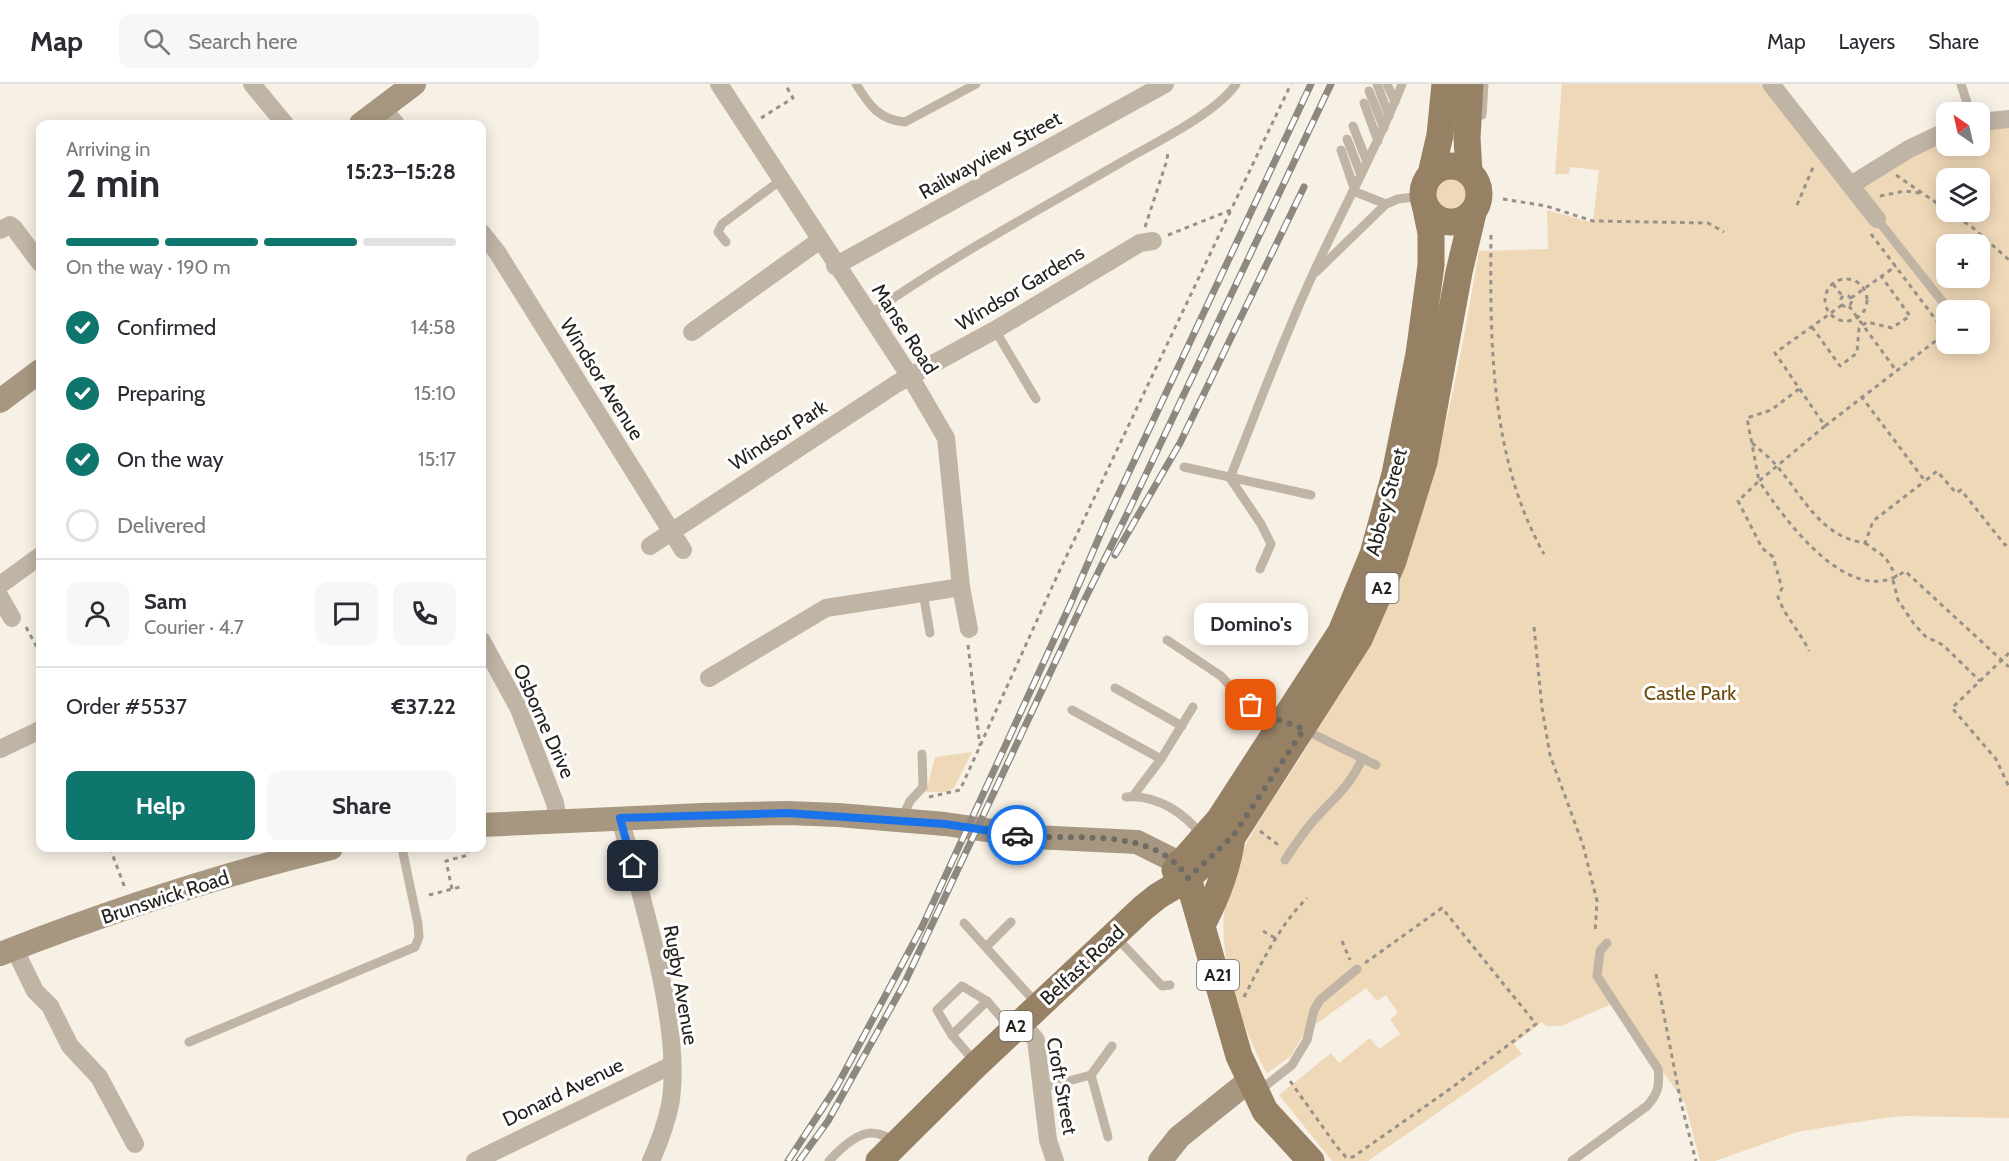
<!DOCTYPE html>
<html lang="en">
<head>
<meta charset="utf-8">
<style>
	:root { --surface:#fff; --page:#f7f7f7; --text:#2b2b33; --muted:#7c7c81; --line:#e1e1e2; --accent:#0f766e }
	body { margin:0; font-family:Cabin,sans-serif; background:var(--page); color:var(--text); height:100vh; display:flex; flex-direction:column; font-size:22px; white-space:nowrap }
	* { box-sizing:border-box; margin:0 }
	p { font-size:20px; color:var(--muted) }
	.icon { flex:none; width:33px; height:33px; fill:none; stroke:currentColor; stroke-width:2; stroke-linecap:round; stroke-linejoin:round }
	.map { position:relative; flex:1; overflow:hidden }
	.details { position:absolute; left:36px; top:36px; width:450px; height:732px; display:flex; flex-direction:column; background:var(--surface); border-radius:12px; box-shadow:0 3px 15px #0003 }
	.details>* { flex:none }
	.needle { width:39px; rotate:326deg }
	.buttons { position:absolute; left:1936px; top:18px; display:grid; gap:12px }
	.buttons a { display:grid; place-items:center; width:54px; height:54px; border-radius:12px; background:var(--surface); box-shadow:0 3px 15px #0003; font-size:30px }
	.pin { position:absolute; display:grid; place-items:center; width:51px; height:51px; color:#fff; margin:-26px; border-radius:12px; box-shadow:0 3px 9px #0006 }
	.courier { position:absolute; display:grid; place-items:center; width:60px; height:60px; margin:-30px; border:4px solid #1a73e8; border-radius:50%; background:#fff; color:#222; box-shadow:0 2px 8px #0007 }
	.bubble { position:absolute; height:42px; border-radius:12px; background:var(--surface); box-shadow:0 3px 15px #0003; font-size:20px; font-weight:800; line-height:42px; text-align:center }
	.overview em { font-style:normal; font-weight:800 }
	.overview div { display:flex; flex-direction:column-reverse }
	.overview { display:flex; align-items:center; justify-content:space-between; height:102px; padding:0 30px }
	h1 { font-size:39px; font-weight:800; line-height:45px }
	.bar { display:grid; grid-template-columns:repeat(4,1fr); gap:9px 6px; align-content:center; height:72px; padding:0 30px }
	.bar i { height:8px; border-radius:4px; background:var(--line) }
	.bar .current { background:var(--accent) }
	.bar p { grid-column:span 4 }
	.line { display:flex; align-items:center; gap:15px; padding:0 30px; border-top:2px solid var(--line) }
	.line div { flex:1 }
	.round { display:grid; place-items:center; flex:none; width:63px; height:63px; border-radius:12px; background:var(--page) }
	ol { padding:0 30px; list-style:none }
	li { display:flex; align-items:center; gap:18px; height:66px }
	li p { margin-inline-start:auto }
	li .icon { padding:6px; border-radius:50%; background:var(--accent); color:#fff; stroke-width:4 }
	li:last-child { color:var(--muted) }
	li i { width:33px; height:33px; border:3px solid var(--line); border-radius:50% }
	.primary-button { display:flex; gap:12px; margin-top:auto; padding:12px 30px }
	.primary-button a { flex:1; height:69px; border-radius:12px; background:var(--accent); color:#fff; font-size:24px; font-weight:800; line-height:69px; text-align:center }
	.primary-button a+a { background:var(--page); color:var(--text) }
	header { display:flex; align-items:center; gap:36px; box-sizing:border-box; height:84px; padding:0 30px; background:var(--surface); border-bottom:2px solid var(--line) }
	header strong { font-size:28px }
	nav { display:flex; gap:33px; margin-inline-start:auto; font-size:21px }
	.search { width:420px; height:54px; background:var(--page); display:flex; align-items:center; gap:15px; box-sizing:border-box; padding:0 21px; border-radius:12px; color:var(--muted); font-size:22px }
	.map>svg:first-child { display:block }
	.green { fill:#efd8b8; fill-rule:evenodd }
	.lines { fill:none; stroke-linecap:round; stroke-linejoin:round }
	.path { stroke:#969189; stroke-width:3; stroke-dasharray:4.5 4.5; stroke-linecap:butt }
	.service { stroke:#c0b4a5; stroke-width:9 }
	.minor { stroke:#c0b4a5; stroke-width:18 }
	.secondary { stroke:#a79780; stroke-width:24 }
	.primary { stroke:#968165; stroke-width:27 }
	.rail-casing { stroke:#8d8880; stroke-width:7 }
	.rail { stroke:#fefefe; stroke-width:4.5; stroke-dasharray:14; stroke-linecap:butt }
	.done { stroke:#6e6a64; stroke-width:6; stroke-dasharray:0 10.8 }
	.route { stroke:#1a73e8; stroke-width:8 }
	.labels { text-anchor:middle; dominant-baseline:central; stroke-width:6; stroke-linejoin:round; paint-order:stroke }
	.shield { fill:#fefefe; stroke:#666461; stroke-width:1.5 }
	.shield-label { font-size:18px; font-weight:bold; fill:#25221e }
	.street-label { font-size:20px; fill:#25221e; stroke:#fefefe }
	.park-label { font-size:20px; fill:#6c490c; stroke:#fefefe }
</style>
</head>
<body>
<header>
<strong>Map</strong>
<div class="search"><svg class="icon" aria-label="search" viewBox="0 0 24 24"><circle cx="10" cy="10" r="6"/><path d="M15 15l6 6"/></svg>Search here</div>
<nav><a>Map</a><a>Layers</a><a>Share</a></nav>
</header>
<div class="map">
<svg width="2009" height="1077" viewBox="0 0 2009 1077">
	<rect width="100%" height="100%" fill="#f7f0e5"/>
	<g class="green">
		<path d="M1562,0H1760L1850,114C1880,91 1911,71 1947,57V62H1980V47L2009,43V1034L1902,1032L1870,1036L1797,1048L1715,1077H1700L1685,1019L1614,919L1561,942H1546L1542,938L1514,960L1522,970L1368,1077H1332L1279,1011L1331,969L1339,979L1370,954L1379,965L1400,950L1390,935L1398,929L1386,911L1377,917L1366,904L1305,948L1291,972L1267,989C1241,943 1217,874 1225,821C1234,756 1293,696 1321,637C1349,577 1373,515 1400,454C1414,421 1433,388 1442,354C1458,292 1468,229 1479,167L1548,165L1547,126L1593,139L1599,86L1570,83L1569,90H1555ZM1947,94H1980V128H1947ZM1947,160H1980V194H1947ZM1947,226H1980V260H1947Z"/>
		<circle cx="1450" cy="107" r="17"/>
		<path d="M972,668L954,704L945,708H926L935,673Z"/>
	</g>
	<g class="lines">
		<g class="path">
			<path d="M761,34L793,14L785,0"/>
			<path d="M1896,91L1947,126"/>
			<path d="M1880,112L1905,107L1920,109"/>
			<path d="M1503,115L1546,122L1593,137L1708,139L1724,148"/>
			<path d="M1797,121L1814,81"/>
			<path d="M1949,128L1972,143L2009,176"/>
			<path d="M1145,143L1167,76L1168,66"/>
			<path d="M1871,150L1946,249"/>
			<path d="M1168,151L1231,126L1291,0"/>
			<path d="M1491,151C1490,258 1490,374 1544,470"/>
			<circle cx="1846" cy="216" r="21"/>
			<path d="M1833,200L1843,213"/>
			<circle cx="1846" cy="217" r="5.5"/>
			<path d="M1851,214L1896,182"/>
			<path d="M1842,221L1775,269L1825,342L1938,255"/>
			<path d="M1849,222L1895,285"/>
			<path d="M1812,243L1840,282L1857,269L1859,244L1867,238L1892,244L1910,232L1881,192"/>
			<path d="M1799,305L1771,326L1747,334L1759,397L1738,417L1762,464L1773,473L1782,504L1778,513C1785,533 1800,547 1809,567"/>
			<path d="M1861,312L1925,397L1937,387L1956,409L1961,406L2005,461L2009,458"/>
			<path d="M1825,342L1759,397C1785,436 1851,528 1905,487L2009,583"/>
			<path d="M1752,359C1760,366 1769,373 1776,381C1803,412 1820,453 1865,459L1873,437L1925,397"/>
			<path d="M1865,459L1885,473L1897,493"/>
			<path d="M1893,496L1898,516L1914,540L1925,552L1943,561L1980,597"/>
			<path d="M26,543L40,569"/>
			<path d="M1534,543L1542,624L1550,671L1583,761L1597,817L1595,849"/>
			<path d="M968,561L980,662"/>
			<path d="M2009,569L1952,624L1996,675L2009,703"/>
			<path d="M929,713L960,706L1058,490L1231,126"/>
			<path d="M1260,747L1281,763"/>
			<path d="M110,764L125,804"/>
			<path d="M452,805L446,777L468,771V764"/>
			<path d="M429,811L464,802"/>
			<path d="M1263,847L1275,854"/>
			<path d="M1342,857L1350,876"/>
			<path d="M1656,890L1681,1019L1696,1077"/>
			<path d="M1244,913C1262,878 1279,842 1307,814"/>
			<path d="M1290,997L1337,1063L1346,1073H1353L1450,1005L1536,940L1442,824L1365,879"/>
		</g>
		<g class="service">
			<path d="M856,0C869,21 879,36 905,38L976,0"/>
			<path d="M1377,0L1389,32"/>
			<path d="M1387,0L1395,18"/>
			<path d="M1961,0L1970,28"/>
			<path d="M1369,7L1384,44"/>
			<path d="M1364,19L1378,57"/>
			<path d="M1482,31L1484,0"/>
			<path d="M1353,42L1367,78"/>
			<path d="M1347,55L1361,91"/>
			<path d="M1341,66L1353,101"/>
			<path d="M1353,107L1386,120"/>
			<path d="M1877,135L1949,226"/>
			<path d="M726,158L718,148L722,140L781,96"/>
			<path d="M1316,188L1386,120L1398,115L1422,112"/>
			<path d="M870,230C950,174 1035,128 1120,79C1152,60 1216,30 1236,0"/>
			<path d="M995,246L1036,315"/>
			<path d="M1184,383L1311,411"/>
			<path d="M1260,485L1271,460L1261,440L1230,394C1257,326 1282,257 1313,190C1342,126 1376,66 1402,0"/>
			<path d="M923,509L930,549"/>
			<path d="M1167,556L1221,592L1241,614L1282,637"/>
			<path d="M1115,604L1182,642"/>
			<path d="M1072,626L1161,675"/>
			<path d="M1303,645L1376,681"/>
			<path d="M1133,712L1161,675L1193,623"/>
			<path d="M1126,713C1156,710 1185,729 1202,752"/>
			<path d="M902,734L910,717L923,703L922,670"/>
			<path d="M1285,776C1295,761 1304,747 1316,734C1334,714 1351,701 1362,675"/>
			<path d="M964,839L1036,919"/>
			<path d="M1116,853L1162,902L1170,901"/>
			<path d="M987,862L1011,838"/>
			<path d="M952,951L937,926L962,902L987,917"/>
			<path d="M189,958L415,863L419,853L418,840L402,764"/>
			<path d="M975,978L952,951L987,917L1012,946"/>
			<path d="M1042,1004L1091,991"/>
			<path d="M1259,1007L1292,981L1307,956L1314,926L1320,916L1357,885"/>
			<path d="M1108,1053L1091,991L1112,962"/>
			<path d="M829,1077C839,1066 857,1048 873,1049C880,1049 889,1054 896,1057"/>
			<path d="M1572,1077L1647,1022C1658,1010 1660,1001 1658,985L1597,892L1600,867L1607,859"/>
		</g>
		<g class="minor">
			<path d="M252,0L285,40"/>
			<path d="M719,0L911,294L946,354L961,503L969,545"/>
			<path d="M1771,0L1877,135"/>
			<path d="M382,24L396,40"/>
			<path d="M1980,38L2009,35"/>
			<path d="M1851,101L1909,65L1947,47"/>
			<path d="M0,146L10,141L14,144L40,179"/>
			<path d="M482,149L497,168L683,466"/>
			<path d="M835,182L1165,0"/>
			<path d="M692,248L820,156"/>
			<path d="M650,462L896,300L995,246L1140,159L1153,157"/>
			<path d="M0,501L40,472"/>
			<path d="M0,513L12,534"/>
			<path d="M482,557L519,625L555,719L558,737"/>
			<path d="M709,594L826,524L961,503"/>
			<path d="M0,665L40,646"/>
			<path d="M620,734C640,810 684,945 670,1021C666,1040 659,1059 651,1077"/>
			<path d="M14,864L35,907L50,922L70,962L99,993L135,1060"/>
			<path d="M1021,938L1036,956L1048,1056L1055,1077"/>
			<path d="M475,1077L672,981"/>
		</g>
		<g class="secondary">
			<path d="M361,40L414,0"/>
			<path d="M0,317L40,287"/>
			<path d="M482,741L702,731L787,729L838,731L945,740L1034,753L1137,758L1179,779"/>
			<path d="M0,870C108,828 219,791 331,764"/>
			<path d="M1160,1077L1179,1053L1250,996"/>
		</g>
		<g class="primary">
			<circle cx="1451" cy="110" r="28"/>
			<path d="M1469,88L1467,54L1470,0"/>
			<path d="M1431,90L1440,51L1445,0"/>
			<path d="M1179,779L1188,794L1239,972L1265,1027L1311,1077"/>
			<path d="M1175,786L1219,736L1341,548L1373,470L1395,390L1419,270L1431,181V149L1426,125"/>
			<path d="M1203,839C1217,812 1228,784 1232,753"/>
			<path d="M879,1077L977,980L1143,824L1158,812L1188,794L1233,752L1359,555L1393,477L1424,378L1459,188L1473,129"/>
		</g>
		<g class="rail-casing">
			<g id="rail">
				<path d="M1115,471L1180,359L1304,103"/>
				<path d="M788,1077L837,1002L922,843L1070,521L1106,437L1311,0"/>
				<path d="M799,1077L828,1037L904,900L1082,521L1130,424L1331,0"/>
			</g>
		</g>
		<use href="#rail" class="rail"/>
	</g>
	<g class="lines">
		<path class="done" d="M1017,751C1073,758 1152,740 1188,794L1233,752L1304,645L1271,633L1251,621"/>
		<path class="route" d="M633,782L620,734L787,729L945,740L1017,751"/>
	</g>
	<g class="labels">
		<g class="shield">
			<rect x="1365.5" y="489" width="33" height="30" rx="4.5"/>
			<rect x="1197" y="876" width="42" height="30" rx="4.5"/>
			<rect x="999.5" y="927" width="33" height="30" rx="4.5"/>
		</g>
		<g class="shield-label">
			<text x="1382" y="504">A2</text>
			<text x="1218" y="891">A21</text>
			<text x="1016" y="942">A2</text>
		</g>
		<g class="street-label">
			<text transform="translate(990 71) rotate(-29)">Railwayview Street</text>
			<text transform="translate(1020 204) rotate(-31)">Windsor Gardens</text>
			<text transform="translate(905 245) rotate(57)">Manse Road</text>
			<text transform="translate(602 295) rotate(58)">Windsor Avenue</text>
			<text transform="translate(778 351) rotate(-33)">Windsor Park</text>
			<text transform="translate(1386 418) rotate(-75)">Abbey Street</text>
			<text transform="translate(544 637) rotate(66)">Osborne Drive</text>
			<text transform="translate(165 813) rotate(-18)">Brunswick Road</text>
			<text transform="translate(1082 881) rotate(-43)">Belfast Road</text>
			<text transform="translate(681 901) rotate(80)">Rugby Avenue</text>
			<text transform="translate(1062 1002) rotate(80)">Croft Street</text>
			<text transform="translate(563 1008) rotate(-26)">Donard Avenue</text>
		</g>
		<g class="park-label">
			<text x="1690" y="609">Castle Park</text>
		</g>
	</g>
</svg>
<div class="buttons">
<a><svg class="needle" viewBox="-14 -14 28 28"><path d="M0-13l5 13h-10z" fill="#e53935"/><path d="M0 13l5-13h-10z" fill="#7c7c81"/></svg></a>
<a><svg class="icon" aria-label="layers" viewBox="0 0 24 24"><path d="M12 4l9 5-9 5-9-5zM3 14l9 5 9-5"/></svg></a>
<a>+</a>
<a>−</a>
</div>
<div class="pin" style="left:1251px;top:621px;background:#ea580c"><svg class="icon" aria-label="bag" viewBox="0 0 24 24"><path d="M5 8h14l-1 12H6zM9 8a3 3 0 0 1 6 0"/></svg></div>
<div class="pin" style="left:633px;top:782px;background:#1f2937"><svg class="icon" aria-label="home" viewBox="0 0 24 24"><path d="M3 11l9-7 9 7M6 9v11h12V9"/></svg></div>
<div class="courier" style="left:1017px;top:751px"><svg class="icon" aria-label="car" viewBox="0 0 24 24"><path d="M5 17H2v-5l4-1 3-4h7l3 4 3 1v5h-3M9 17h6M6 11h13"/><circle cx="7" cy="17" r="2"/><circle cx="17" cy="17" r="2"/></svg></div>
<div class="bubble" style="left:1194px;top:519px;width:114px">Domino's</div>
<section class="details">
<div class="overview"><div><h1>2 min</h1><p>Arriving in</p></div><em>15:23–15:28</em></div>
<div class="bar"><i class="current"></i><i class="current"></i><i class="current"></i><i></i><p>On the way · 190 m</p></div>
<ol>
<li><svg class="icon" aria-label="check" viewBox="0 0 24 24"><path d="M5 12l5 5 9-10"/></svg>Confirmed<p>14:58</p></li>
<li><svg class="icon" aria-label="check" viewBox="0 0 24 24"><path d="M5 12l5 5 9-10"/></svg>Preparing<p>15:10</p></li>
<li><svg class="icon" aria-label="check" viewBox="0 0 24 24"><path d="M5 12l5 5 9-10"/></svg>On the way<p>15:17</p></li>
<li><i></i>Delivered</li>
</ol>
<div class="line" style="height:108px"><a class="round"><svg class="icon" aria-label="person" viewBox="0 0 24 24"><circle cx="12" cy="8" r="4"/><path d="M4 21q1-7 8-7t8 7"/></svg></a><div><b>Sam</b><p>Courier · 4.7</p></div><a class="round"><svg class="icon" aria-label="chat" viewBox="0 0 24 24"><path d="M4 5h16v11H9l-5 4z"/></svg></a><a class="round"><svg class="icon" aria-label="phone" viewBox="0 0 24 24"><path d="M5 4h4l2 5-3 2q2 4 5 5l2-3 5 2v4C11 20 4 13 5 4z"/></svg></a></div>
<div class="line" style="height:78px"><div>Order #5537</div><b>€37.22</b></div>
<div class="primary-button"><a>Help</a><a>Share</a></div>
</section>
</div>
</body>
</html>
